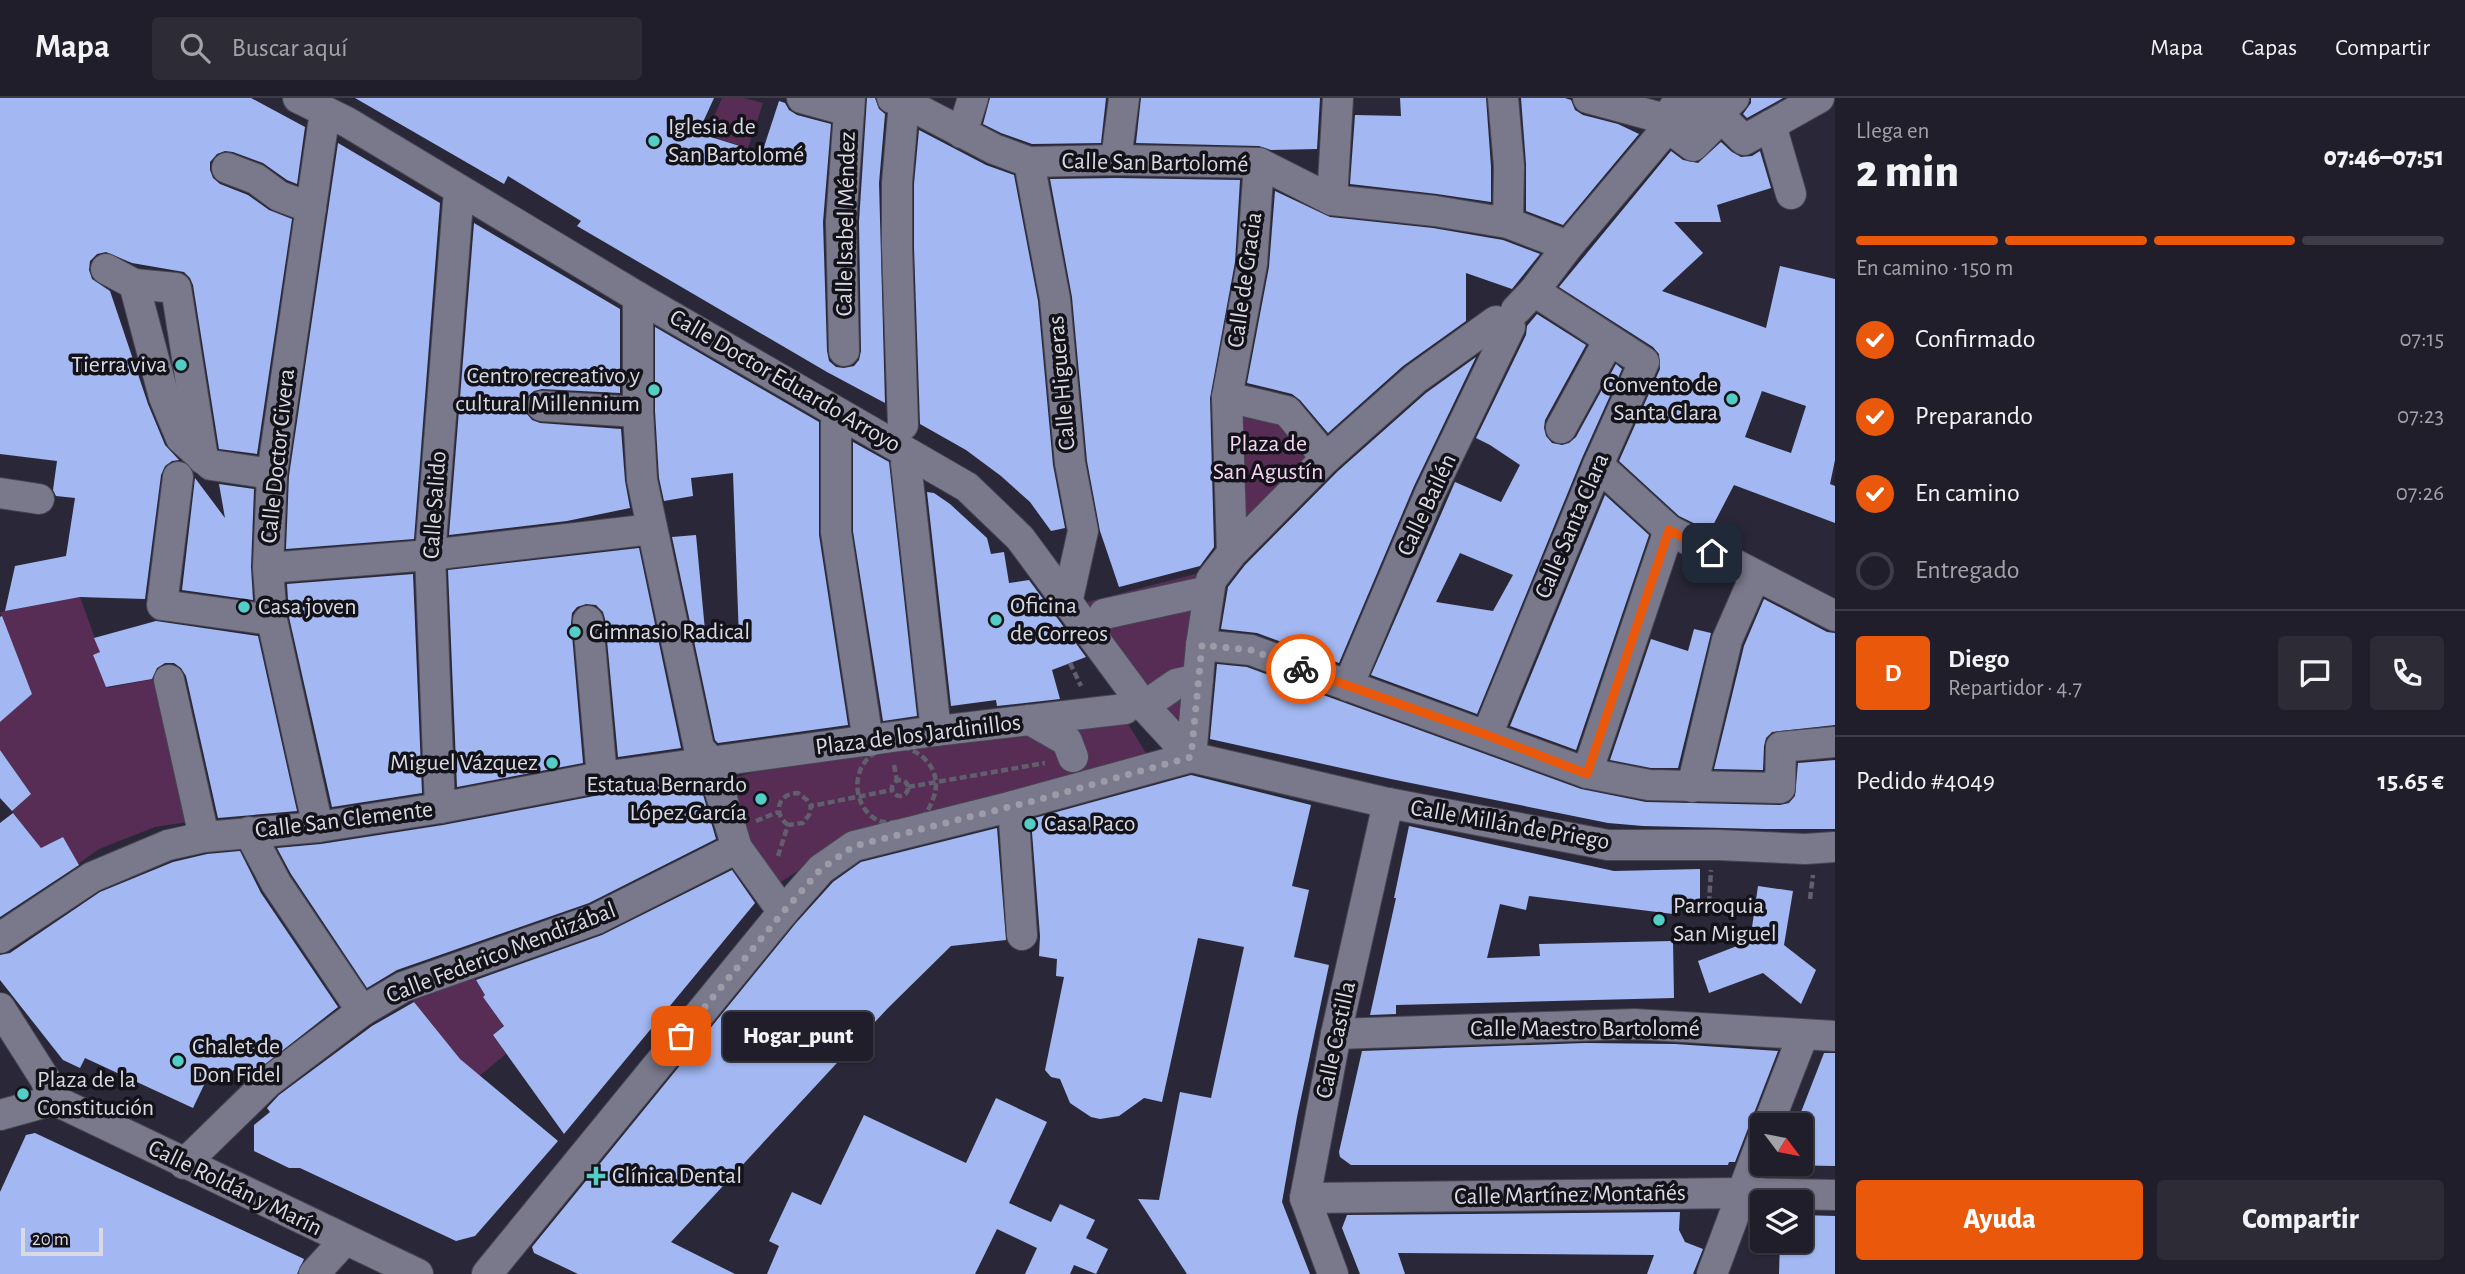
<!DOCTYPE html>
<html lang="es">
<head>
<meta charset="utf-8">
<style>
	:root { --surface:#201e2a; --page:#2d2b36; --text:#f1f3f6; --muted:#a2a2a8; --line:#3d3c47; --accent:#ea580c }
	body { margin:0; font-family:"Alegreya Sans",sans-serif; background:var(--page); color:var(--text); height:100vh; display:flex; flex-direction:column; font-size:26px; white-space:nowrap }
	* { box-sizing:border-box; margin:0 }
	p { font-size:23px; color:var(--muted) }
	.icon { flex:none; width:38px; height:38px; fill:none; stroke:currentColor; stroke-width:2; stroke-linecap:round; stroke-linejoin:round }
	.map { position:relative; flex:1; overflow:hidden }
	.panel { display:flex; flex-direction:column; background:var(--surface); width:630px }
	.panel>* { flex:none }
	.needle { width:46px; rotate:122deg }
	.controls { position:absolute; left:1750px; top:1015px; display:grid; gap:14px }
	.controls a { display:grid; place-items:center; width:63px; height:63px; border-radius:7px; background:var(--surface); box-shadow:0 2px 5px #0004,0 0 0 2px var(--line); font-size:35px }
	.scale { position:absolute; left:21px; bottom:18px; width:82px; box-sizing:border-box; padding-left:7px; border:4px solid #dadae4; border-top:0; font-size:19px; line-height:24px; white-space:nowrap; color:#dadae4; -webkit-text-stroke:5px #131219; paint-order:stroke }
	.pin { position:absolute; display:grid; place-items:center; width:60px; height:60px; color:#fff; margin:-30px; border-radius:14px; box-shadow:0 4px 10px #0006 }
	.courier { position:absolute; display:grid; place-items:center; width:70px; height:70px; margin:-35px; border:5px solid #ea580c; border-radius:50%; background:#fff; color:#222; box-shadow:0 2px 9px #0007 }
	.bubble { position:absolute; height:49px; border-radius:7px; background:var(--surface); box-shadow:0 2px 5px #0004,0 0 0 2px var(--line); font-size:23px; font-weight:800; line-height:49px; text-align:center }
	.headline em { font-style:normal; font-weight:800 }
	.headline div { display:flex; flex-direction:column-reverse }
	.headline { display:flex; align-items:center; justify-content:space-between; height:119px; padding:0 21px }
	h1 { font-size:46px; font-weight:800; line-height:52px }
	.bar { display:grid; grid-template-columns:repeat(4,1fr); gap:10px 7px; align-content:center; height:84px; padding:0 21px }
	.bar i { height:9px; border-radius:5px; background:var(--line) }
	.bar .selected { background:var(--accent) }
	.bar p { grid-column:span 4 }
	.line { display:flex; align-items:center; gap:18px; padding:0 21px; border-top:2px solid var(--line) }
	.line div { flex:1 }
	.round { display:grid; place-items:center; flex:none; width:74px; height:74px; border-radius:7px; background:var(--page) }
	ol { padding:0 21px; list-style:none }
	li { display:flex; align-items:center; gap:21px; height:77px }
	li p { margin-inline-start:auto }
	li .icon { padding:7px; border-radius:50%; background:var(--accent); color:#fff; stroke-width:4 }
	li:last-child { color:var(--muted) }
	li i { width:38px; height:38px; border:4px solid var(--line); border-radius:50% }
	.button { display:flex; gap:14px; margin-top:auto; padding:14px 21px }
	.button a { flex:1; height:80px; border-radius:7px; background:var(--accent); color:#fff; font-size:28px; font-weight:800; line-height:80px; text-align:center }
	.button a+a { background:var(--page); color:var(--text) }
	header { display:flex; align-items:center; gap:42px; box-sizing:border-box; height:98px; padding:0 35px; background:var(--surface); border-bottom:2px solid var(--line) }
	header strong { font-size:33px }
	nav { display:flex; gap:38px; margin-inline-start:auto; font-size:24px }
	.search { width:490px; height:63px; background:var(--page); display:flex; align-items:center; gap:18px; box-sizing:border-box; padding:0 24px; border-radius:7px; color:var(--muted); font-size:26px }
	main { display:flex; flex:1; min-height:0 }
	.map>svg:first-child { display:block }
	.green { fill:#572c55 }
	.building { fill:#a3b8f3; fill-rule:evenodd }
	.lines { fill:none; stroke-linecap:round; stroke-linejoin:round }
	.street-casing { stroke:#474552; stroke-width:32 }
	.path { stroke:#605f6d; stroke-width:4.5; stroke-dasharray:7 3.5; stroke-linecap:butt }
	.street { stroke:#7a798c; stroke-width:30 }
	.done { stroke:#9c9ca8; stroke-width:7; stroke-dasharray:0 12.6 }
	.route { stroke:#ea580c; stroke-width:9 }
	.poi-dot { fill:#54cdc6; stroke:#131219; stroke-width:2.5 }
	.labels { text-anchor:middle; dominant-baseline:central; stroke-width:7; stroke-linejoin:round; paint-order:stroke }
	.poi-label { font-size:24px; fill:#dadae4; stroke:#131219; text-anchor:start }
	.street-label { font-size:24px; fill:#dadae4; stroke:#131219 }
	.park-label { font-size:24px; fill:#f6d4f3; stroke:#131219 }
</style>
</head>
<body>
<header>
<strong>Mapa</strong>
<div class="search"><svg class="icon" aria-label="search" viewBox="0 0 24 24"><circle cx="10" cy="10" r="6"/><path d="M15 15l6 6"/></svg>Buscar aquí</div>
<nav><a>Mapa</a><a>Capas</a><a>Compartir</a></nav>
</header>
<main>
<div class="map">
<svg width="1835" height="1176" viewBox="0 0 1835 1176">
	<rect width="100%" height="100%" fill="#2a2838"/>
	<g class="green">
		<path d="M722,0H744L763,5L748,50L706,37Z"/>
		<path d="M1241,317L1287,325L1316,363L1242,430Z"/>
		<path d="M1207,473L1184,617L1172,624L1079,506Z"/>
		<path d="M80,499L100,554L93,558L107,590L159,580L194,723L155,729L99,751L78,766L63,739L41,750L12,713L31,696L0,652V623L32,596L0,514Z"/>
		<path d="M1125,621L1152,665L860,733L770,791L725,682L795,663Z"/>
		<path d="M474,879L485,897L483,899L504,927L493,937L506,956L478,979L460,961L409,898Z"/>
	</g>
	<g class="building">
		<path d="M0,0H251L305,29L297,86L287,82L263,65L233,54L225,53L217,56L210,64V72L213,80L220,86L248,97L269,112L292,121L257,356L219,351L193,187L190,180L184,174L132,165L106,154L97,156L90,163L89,172L92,181L110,193L148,306L165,347L179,362L172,363L165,368L161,377L145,501L80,499L5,513L15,468L66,458L75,400L56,398L53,392L57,363L0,356Z"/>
		<path d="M355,0H714L698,35L762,55L779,3L785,5L789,12L797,17L831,26L823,124L827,253L829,263L836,269L844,270L854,268L859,262L861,253L859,124L867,0H875L879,11L885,16L879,85L885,305L827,274L577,128L581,123L508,78L504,86Z"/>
		<path d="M990,0H1106L1101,45L1032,46L1001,35L983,26Z"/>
		<path d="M1141,0H1320L1317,51L1271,52L1259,48L1136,45Z"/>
		<path d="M1400,0H1486L1491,69V104L1437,96L1350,86L1355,17L1401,18Z"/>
		<path d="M1521,0H1565L1571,2L1575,12L1583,17L1618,26L1639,36L1563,127L1526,113V66Z"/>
		<path d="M1751,0H1783L1747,20L1743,16L1751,5Z"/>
		<path d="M919,32L986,67L1014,77L1038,203L1053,367L1065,430L1051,433L1030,404L1001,378L966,352L920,326L914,149V86Z"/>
		<path d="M1721,44L1732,54L1741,59L1752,58L1760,53L1771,90L1717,107L1721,124H1674L1703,155L1662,193L1766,230L1780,168L1835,181V362L1830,386L1835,388V425L1734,387L1710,433L1679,418L1619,363L1660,271L1659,256L1653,249L1559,189L1671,53L1683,62L1698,65ZM1762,293L1806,308L1791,355L1745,339Z"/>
		<path d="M338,45L440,105L414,441L286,451L289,378Z"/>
		<path d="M1116,80L1240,82L1235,164L1210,300L1214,449L1200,468L1119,489L1100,433L1087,363L1072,199L1050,81Z"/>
		<path d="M1275,93L1330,119L1433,130L1503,142L1540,156L1512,191L1466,175V223L1403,268L1328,335L1300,302L1292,296L1247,285L1269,169Z"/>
		<path d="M474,125L620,211V295L542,291L534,293L528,298L525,308L526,315L532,322L540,325L621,331L625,383L630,410L567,423L449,437Z"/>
		<path d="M1537,216L1586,247L1545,322L1544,330L1546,338L1552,345L1562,347L1569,345L1576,339L1616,266L1622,271L1582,360L1477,616L1371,577L1455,384L1501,404L1520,367L1490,347L1476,340L1526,237L1527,228ZM1460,455L1513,477L1493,513L1436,504Z"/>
		<path d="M655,229L819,324V437L848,627L718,645L715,642L672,439L696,437L706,543L739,541L733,375L691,380L693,398L664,403L659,380L655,313Z"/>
		<path d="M1476,259L1414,388L1339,565L1257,535L1221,531L1228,489L1245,467L1338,373L1426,295Z"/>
		<path d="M853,344L889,364L917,618L883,623L853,433Z"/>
		<path d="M195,380L225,420L219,386L254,391L251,469L253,502L182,492Z"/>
		<path d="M927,394L934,395L950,406L987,440L991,456L1004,454L1009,485L1029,482L1086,559L1052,572L1060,601L997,608L996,602L951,608Z"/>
		<path d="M1605,397L1649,437L1576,652L1510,628Z"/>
		<path d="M639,450L681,650L618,659L605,521L603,514L596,507L586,506L577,509L572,515L571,525L583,665L457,689L448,472Z"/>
		<path d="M413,476L422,695L332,709L289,519L287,486Z"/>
		<path d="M1764,501L1827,534L1835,535V627L1772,634L1766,640L1764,648L1763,672L1714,671L1744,548Z"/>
		<path d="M2,518L32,596L0,624V519Z"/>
		<path d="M156,523L258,538L297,713L218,720L186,578L181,570L174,565H165L157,570L152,581L106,589L93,557L100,554L94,540Z"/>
		<path d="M1694,531L1711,535L1678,670H1651L1610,662L1651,541L1688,553Z"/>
		<path d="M1217,566L1247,569L1581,691L1646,704L1780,707L1789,705L1795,698L1798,665L1835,662V731H1765L1643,728L1608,725L1391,681L1210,641Z"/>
		<path d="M0,652L31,696L12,713L0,700Z"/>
		<path d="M1191,677L1311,707L1292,788L1309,792L1294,859L1329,867L1297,1019L1282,1104L1310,1176H1187L1138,1101L1159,1102L1180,994L1211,1000L1244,849L1198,840L1162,1004L1144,1000L1119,1018L1100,1021L1091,1019L1070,1005L1060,981L1051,979L1045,972L1064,879L1056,878L1057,861L1039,858L1040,838L1031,721Z"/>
		<path d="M699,683L716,741L589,805L397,872L367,890L291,776L277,750L321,746L443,727L605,696Z"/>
		<path d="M13,715L41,750L63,739L79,767L0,819V725Z"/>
		<path d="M1409,728L1614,773L1700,771V809H1678L1673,795V816L1529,798L1526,812L1500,806L1487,860L1540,858L1539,846L1673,843L1674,900L1396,907V916L1370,917L1396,800H1394Z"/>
		<path d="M997,730L1006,842L951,848L887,911L671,1144L735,1176H578L534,1155L532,1149L796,825L833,784L861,764Z"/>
		<path d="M240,753L261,795L338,909L246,981L238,969L227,977L212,970L193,1010L85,960L80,970L63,962L0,882V857L10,855L100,794L173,764L207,756Z"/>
		<path d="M732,772L755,805L564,1036L493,937L504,928L483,899L485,897L476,882L602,837Z"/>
		<path d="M1758,788L1793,793L1784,847L1816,872L1801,906L1763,875L1709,895L1698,863L1750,843Z"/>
		<path d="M414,904L460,961L558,1043L475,1138L456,1143L300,1070H289L254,1053V1027L270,1014L267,1010L279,997L372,928Z"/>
		<path d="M1585,945L1675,946L1778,953L1735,1064H1729L1728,1067H1351L1340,1059L1339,1054L1362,953Z"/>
		<path d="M1824,955H1835V1068L1780,1067L1801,1066V1027H1796Z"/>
		<path d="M996,1000L1047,1024L1009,1105L1051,1124L1060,1106L1095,1122L1086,1140L1108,1151L1096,1176L1074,1167L1070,1176H1025L1037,1150L997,1131L975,1176H767L779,1148L769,1143L792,1094L821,1107L864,1017L966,1065Z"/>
		<path d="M35,1035L304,1161L297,1176H0V1094L26,1037Z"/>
		<path d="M1680,1114L1679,1132L1685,1144L1703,1151L1693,1176H1647L1654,1157L1398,1155L1405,1176H1360L1342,1130L1347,1117Z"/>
		<path d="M1801,1117L1835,1118V1176H1779L1780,1143H1801Z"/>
	</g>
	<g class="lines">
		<g class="street-casing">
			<g id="street">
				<path d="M298,0L347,24L638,199L967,389L1020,440L1144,608L1191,659"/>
				<path d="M802,0L849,13"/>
				<path d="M892,0L904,4L994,51L1029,64L1116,62L1259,65L1332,102L1435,113L1508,125"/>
				<path d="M1503,0L1509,68L1508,125L1568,148"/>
				<path d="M1588,0L1673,23L1718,16L1734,0"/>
				<path d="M1723,6L1718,23L1693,48L1677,36L1673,11Z"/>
				<path d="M1718,16L1744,42L1819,0"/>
				<path d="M1771,27L1791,96"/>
				<path d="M962,35L973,0"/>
				<path d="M1116,62L1124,0"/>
				<path d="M1029,64L1055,201L1070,365L1083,433L1067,505"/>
				<path d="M227,70L256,81L279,98L311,110"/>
				<path d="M1332,102L1338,0"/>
				<path d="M106,171L134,186L164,299L181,340L211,367L272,376"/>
				<path d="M134,186L176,190L203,361"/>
				<path d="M638,199V314L642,382L699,650L711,664L737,750L783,814"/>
				<path d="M1516,212L1534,193L1568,148L1673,23"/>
				<path d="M844,253L841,124L850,0"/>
				<path d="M1227,299L1252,166L1259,65"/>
				<path d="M542,308L638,314"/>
				<path d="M836,325V434L868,643"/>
				<path d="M903,327L897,149V85L904,4"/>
				<path d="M1561,330L1609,242"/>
				<path d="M1326,360L1415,281L1496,223"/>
				<path d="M906,365L936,633"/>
				<path d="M1598,367L1669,432L1835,518"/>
				<path d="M178,379L162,507L272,522"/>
				<path d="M0,395L39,401"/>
				<path d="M268,470L430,457L652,431"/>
				<path d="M1104,516L1209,493"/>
				<path d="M588,523L602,679"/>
				<path d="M1201,547L1251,552L1587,675L1649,687L1780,690L1781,649L1835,644"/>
				<path d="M169,582L204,739"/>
				<path d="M1348,588L1430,395L1510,229"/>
				<path d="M1144,608L1176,586L1198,581"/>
				<path d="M1030,622L1067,643L1073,659"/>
				<path d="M1487,637L1598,367L1644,264L1534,193"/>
				<path d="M1191,659L1388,705L1608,747H1718L1805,751L1835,749"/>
				<path d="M1191,659L1201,547L1211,482L1232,455L1326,360L1287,313L1227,299L1232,455"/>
				<path d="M1587,675L1669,432"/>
				<path d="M1692,689L1727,542L1755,478"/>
				<path d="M1013,708L1022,837"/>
				<path d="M440,710L430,457L458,104"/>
				<path d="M318,729L272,522L268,470L272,376L323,27"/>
				<path d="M249,734L276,785L362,913"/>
				<path d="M0,840L92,779L168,747L204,739L318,729L440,710L602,679L936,633L1125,611"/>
				<path d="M0,910L45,981L54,1002"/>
				<path d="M1336,936L1634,926L1835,938"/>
				<path d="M54,1002L418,1176"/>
				<path d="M0,1017L54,1002"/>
				<path d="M1768,1027L1803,937"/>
				<path d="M184,1066L268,984L362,913L403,889L596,821L737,750"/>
				<path d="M1305,1100L1742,1095L1835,1097"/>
				<path d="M314,1176L345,1142"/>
				<path d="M487,1176L783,814L821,771L854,748L1013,708L1191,659"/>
				<path d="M1333,1176L1305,1100L1336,936L1388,705"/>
				<path d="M1712,1176L1762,1042"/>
			</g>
		</g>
		<g class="path">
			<path d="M1070,565L1081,588"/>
			<path d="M903,649C926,655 943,676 933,701C931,707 927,715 922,719C917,722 907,722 901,723C887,726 877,725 867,714C852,697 854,665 877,654C883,650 895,650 903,649Z"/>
			<path d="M894,667L897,683"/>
			<circle cx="900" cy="690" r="8"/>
			<path d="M908,689L1045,665"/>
			<path d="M756,723L778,714"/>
			<path d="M788,727C772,715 778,695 798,695L807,702L811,708"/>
			<path d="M778,758L788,727L803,725L809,717L811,708L892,692"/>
			<path d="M1810,801L1813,777"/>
			<path d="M1709,805L1711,772"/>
		</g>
		<use href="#street" class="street"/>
	</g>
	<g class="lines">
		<path class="done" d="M681,938L783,814L821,771L854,748L1037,702L1191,659L1202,547L1251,552L1301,571"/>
		<path class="route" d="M1301,571L1487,637L1587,676L1669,432L1712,455"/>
	</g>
	<g class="poi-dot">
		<circle cx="654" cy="43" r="7"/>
		<circle cx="181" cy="267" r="7"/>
		<circle cx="654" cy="292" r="7"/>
		<circle cx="1732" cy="301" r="7"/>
		<circle cx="244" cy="509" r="7"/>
		<circle cx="996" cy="522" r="7"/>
		<circle cx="575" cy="534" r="7"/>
		<circle cx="552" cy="665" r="7"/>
		<circle cx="761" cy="701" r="7"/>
		<circle cx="1030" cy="726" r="7"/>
		<circle cx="1659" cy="822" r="7"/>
		<circle cx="178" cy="963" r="7"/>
		<circle cx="23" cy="996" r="7"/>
		<path d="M592.5 1067.5h7v7h7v7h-7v7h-7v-7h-7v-7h7z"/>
	</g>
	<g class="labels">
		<g class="poi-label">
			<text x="668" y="29">Iglesia de<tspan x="668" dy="28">San Bartolomé</tspan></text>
			<text x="167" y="267" text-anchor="end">Tierra viva</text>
			<text x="640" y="278" text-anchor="end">Centro recreativo y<tspan x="640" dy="28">cultural Millennium</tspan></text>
			<text x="1718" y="287" text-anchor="end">Convento de<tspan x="1718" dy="28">Santa Clara</tspan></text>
			<text x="1010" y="508">Oficina<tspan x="1010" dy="28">de Correos</tspan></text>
			<text x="258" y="509">Casa joven</text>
			<text x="589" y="534">Gimnasio Radical</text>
			<text x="538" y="665" text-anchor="end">Miguel Vázquez</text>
			<text x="747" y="687" text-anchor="end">Estatua Bernardo<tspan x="747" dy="28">López García</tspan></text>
			<text x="1044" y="726">Casa Paco</text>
			<text x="1673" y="808">Parroquia<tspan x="1673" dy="28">San Miguel</tspan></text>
			<text x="192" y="949">Chalet de<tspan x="192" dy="28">Don Fidel</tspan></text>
			<text x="37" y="982">Plaza de la<tspan x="37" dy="28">Constitución</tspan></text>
			<text x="612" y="1078">Clínica Dental</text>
		</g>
		<g class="street-label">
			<text transform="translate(1155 65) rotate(1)">Calle San Bartolomé</text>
			<text transform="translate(846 126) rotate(-89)">Calle Isabel Méndez</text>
			<text transform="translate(1245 182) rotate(-82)">Calle de Gracia</text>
			<text transform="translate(785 283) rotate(30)">Calle Doctor Eduardo Arroyo</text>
			<text transform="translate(1062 285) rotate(-95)">Calle Higueras</text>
			<text transform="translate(278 358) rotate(-84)">Calle Doctor Civera</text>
			<text transform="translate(435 407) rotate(-86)">Calle Salido</text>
			<text transform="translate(1427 407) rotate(-65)">Calle Bailén</text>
			<text transform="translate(1572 428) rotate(-67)">Calle Santa Clara</text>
			<text transform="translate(918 637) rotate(-7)">Plaza de los Jardinillos</text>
			<text transform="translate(344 722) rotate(-7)">Calle San Clemente</text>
			<text transform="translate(1510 727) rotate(10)">Calle Millán de Priego</text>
			<text transform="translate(501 855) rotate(-21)">Calle Federico Mendizábal</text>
			<text x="1585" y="931">Calle Maestro Bartolomé</text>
			<text transform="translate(1336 942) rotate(-78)">Calle Castilla</text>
			<text transform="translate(235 1090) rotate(26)">Calle Roldán y Marín</text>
			<text transform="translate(1570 1097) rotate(-1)">Calle Martínez Montañés</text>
		</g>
		<g class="park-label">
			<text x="1268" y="346">Plaza de<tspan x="1268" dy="28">San Agustín</tspan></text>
		</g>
	</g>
</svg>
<div class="controls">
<a><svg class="needle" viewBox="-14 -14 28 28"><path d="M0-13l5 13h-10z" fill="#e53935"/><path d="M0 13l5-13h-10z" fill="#a2a2a8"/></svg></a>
<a><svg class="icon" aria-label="layers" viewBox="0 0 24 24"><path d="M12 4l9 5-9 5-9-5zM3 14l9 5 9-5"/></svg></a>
</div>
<div class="scale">20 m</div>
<div class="pin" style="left:681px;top:938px;background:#ea580c"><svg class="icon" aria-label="bag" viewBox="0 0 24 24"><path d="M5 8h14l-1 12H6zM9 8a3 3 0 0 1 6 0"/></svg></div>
<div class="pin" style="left:1712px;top:455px;background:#1f2937"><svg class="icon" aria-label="home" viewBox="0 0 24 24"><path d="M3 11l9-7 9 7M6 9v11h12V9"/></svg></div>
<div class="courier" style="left:1301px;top:571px"><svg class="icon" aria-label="bike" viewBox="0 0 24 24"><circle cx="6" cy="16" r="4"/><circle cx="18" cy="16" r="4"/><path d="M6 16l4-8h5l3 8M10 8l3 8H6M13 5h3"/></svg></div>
<div class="bubble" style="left:723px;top:914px;width:150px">Hogar_punt</div>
</div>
<section class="panel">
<div class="headline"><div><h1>2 min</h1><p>Llega en</p></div><em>07:46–07:51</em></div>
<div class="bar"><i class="selected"></i><i class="selected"></i><i class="selected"></i><i></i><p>En camino · 150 m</p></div>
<ol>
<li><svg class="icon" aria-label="check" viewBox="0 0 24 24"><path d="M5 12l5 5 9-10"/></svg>Confirmado<p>07:15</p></li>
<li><svg class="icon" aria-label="check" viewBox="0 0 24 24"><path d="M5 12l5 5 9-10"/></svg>Preparando<p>07:23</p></li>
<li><svg class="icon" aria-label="check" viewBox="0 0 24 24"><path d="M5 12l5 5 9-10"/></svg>En camino<p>07:26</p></li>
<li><i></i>Entregado</li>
</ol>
<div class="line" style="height:126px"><b class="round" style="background:var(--accent);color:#fff">D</b><div><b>Diego</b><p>Repartidor · 4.7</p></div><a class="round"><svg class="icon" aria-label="chat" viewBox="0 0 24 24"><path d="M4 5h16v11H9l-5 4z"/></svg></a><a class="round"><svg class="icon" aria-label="phone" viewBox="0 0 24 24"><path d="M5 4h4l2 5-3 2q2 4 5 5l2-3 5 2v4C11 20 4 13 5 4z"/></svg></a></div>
<div class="line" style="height:91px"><div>Pedido #4049</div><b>15.65 €</b></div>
<div class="button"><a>Ayuda</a><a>Compartir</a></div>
</section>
</main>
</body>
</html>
